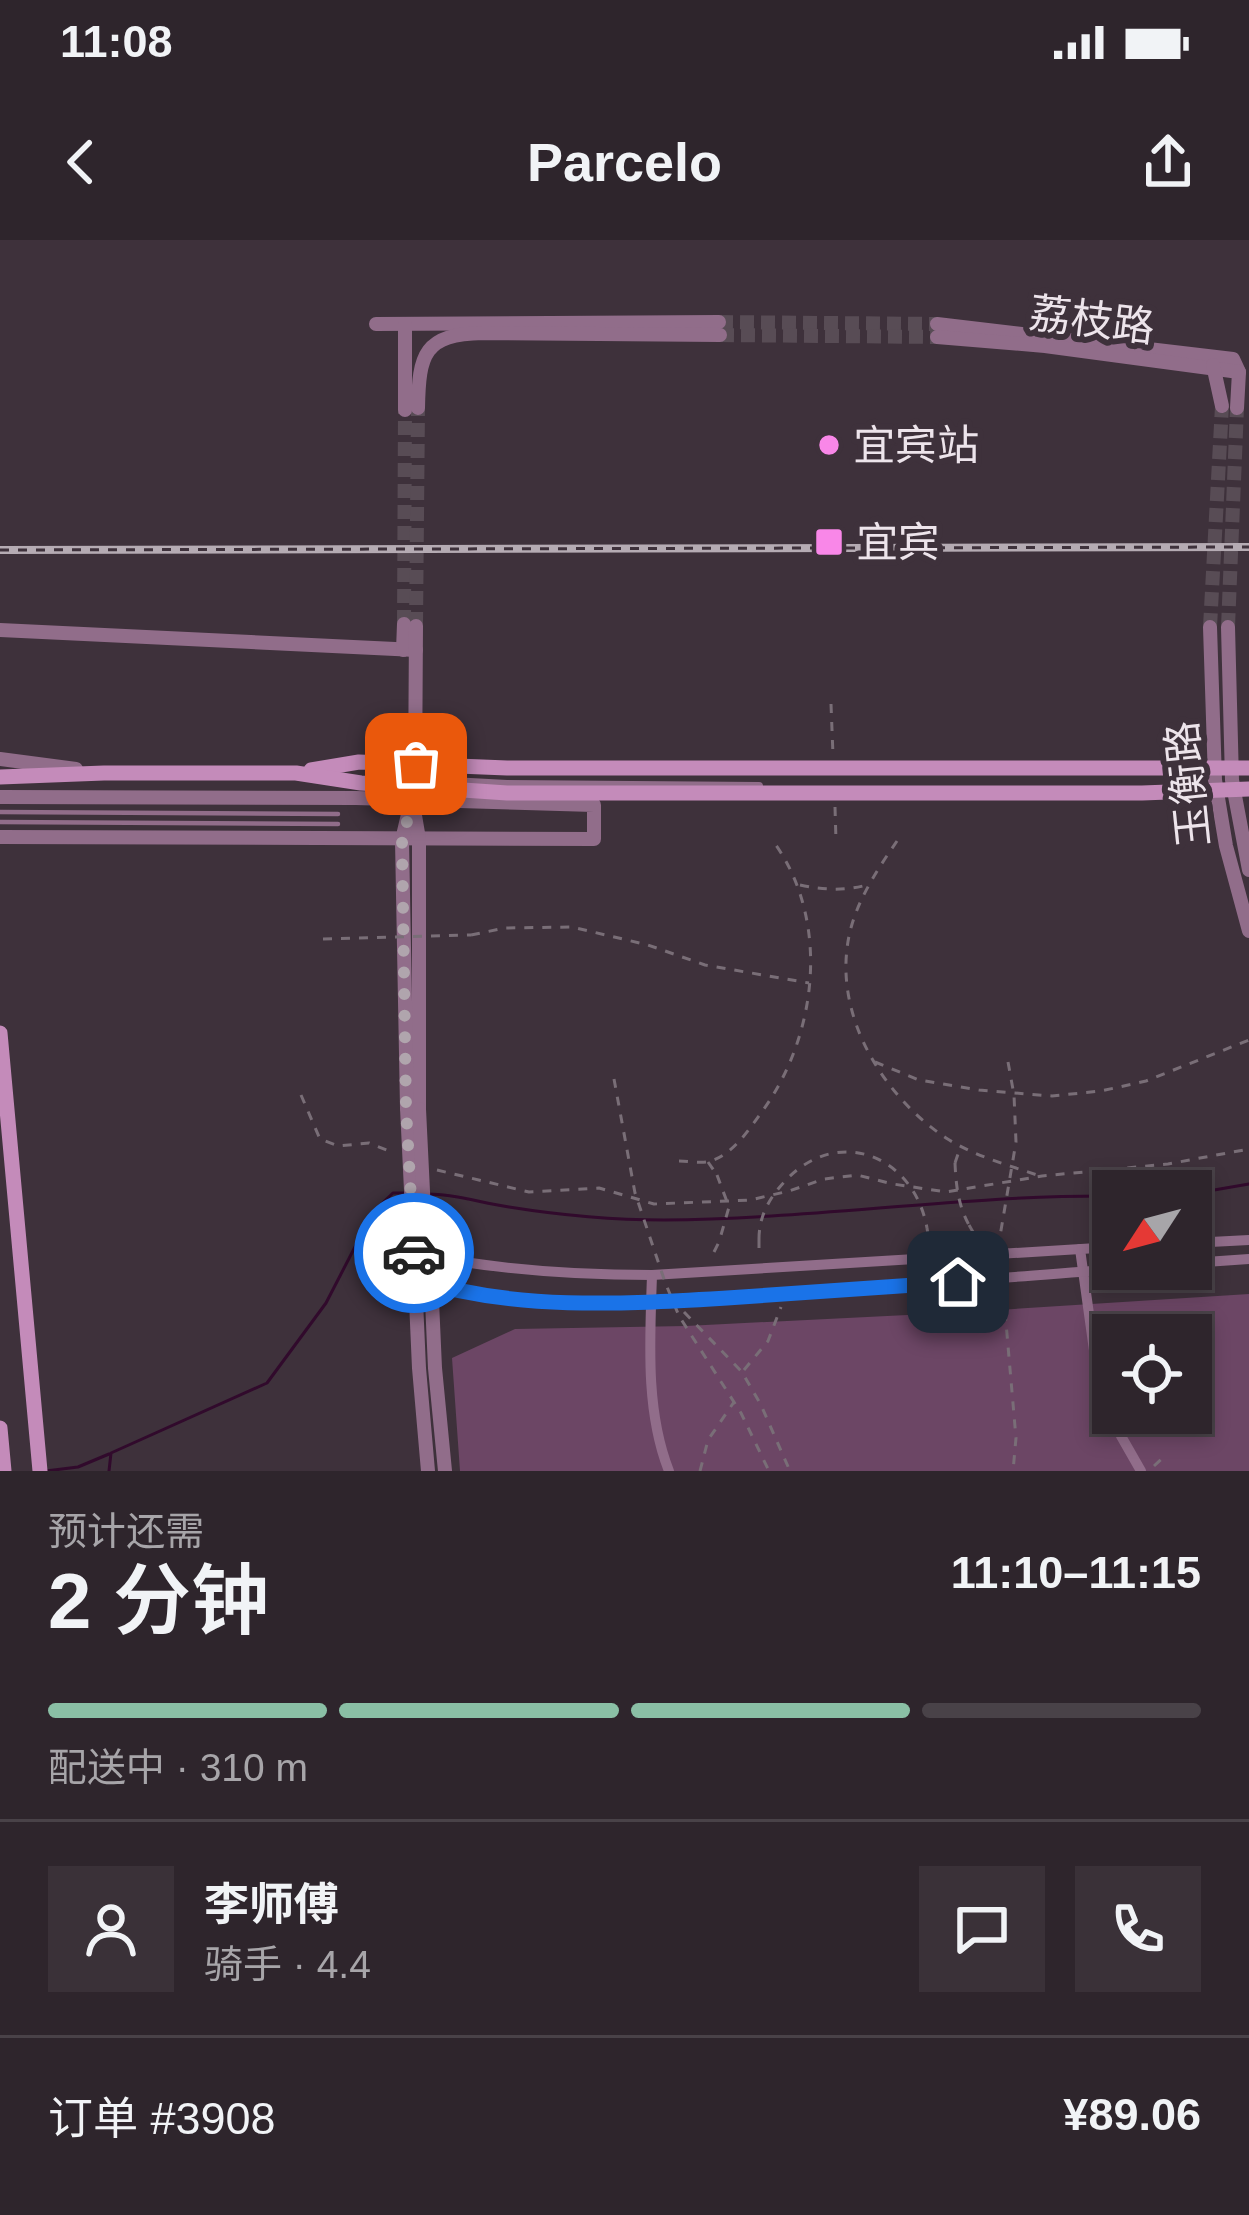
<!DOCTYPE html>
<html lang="zh">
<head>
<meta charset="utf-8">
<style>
	:root { --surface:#2e252c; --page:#3a3138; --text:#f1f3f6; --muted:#a7a5a9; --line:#494248; --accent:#8abfa5 }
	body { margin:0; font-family:Arial,"Noto Sans SC",sans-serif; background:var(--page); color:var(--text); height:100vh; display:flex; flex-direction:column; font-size:45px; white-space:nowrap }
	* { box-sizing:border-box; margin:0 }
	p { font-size:39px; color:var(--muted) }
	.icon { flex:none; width:66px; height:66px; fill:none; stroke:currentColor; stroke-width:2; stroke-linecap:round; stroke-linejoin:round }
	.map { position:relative; height:1231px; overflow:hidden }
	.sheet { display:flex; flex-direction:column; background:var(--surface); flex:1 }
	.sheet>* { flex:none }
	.needle { width:78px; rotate:234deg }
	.fabs { position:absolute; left:1092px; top:930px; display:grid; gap:24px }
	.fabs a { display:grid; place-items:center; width:120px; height:120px; border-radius:0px; background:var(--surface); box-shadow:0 6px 18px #0003,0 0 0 3px var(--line); font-size:60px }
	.pin { position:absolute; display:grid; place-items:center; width:102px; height:102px; color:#fff; margin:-51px; border-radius:24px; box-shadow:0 6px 18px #0006 }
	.courier { position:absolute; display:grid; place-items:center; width:120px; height:120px; margin:-60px; border:9px solid #1a73e8; border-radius:50%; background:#fff; color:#222; box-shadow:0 3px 15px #0007 }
	.summary em { font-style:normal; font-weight:600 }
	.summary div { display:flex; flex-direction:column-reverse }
	.summary { display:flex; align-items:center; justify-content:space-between; height:204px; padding:0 48px }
	h1 { font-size:78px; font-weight:600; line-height:90px }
	.bar { display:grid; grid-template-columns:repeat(4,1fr); gap:18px 12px; align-content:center; height:144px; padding:0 48px }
	.bar i { height:15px; border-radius:9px; background:var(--line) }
	.bar .current { background:var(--accent) }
	.bar p { grid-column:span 4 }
	.line { display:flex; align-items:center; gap:30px; padding:0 48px; border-top:3px solid var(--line) }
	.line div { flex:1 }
	.round { display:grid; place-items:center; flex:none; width:126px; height:126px; border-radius:0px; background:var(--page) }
	.status { display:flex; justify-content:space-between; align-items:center; height:84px; padding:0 60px; background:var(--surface); direction:ltr }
	.status svg { height:33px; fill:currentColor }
	header { display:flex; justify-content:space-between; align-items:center; height:156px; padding:0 48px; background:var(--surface); font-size:54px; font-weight:600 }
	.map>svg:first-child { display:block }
	.green { fill:#6c4665; fill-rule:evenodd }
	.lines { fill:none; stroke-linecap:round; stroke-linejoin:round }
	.stream { stroke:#310a2c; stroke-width:3 }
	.tertiary-tunnel { stroke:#584c55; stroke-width:14; stroke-dasharray:14 7; stroke-linecap:butt }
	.path { stroke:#796e77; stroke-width:3; stroke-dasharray:9 9; stroke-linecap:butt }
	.service { stroke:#916d8a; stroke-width:4.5 }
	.pedestrian { stroke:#916d8a; stroke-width:8 }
	.minor { stroke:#916d8a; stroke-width:10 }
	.tertiary { stroke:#916d8a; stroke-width:14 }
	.secondary { stroke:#c48bba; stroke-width:15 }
	.rail-casing { stroke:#b5abb3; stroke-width:8 }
	.rail { stroke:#3e313b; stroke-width:3; stroke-dasharray:9; stroke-linecap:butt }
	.path-bridge { stroke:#796e77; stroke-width:3; stroke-dasharray:9 9; stroke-linecap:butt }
	.tertiary-bridge { stroke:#916d8a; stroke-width:14 }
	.secondary-bridge { stroke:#c48bba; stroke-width:15 }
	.done { stroke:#b0a5ad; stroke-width:12; stroke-dasharray:0 21.6 }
	.route { stroke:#1a73e8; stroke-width:15 }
	.poi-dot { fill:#f987e8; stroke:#3e313b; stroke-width:4.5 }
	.labels { text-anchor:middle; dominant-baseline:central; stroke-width:12; stroke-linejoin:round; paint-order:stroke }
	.street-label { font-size:42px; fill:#ede4eb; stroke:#3e313b }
	.poi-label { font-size:42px; fill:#ede4eb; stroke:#3e313b; text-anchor:start }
</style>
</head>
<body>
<div class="status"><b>11:08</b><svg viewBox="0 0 49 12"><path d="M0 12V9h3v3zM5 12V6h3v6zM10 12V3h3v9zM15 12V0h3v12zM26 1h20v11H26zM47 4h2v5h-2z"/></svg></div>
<header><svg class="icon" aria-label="back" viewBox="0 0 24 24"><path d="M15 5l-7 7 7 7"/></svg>Parcelo<svg class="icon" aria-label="share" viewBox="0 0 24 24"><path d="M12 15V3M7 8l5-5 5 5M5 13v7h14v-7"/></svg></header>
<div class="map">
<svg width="1249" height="1231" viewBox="0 0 1249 1231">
	<rect width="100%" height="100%" fill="#3e313b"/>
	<path class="green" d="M1249,1054V1231H460L452,1118L515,1089L686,1086L967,1072ZM1113,1095H1191V1173H1113Z"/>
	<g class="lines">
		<g class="stream">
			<path d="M428,954C456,954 481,963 509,967C559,975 613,980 664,980C814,979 963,955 1113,956"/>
			<path d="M1191,954L1249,944"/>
			<path d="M46,1231L78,1227L109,1214"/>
			<path d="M109,1231L111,1213L267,1143L326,1063L373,972L393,953H406"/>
		</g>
		<g class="tertiary-tunnel">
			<path d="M719,82L937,84"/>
			<path d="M720,95L937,97"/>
			<path d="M404,384L405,170"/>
			<path d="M416,386L418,168"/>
			<path d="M1210,387L1222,166"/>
			<path d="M1228,387L1237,168"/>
		</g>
		<g class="path">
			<path d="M831,464L833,515"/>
			<path d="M835,567L836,601"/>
			<path d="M897,601C875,633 851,669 847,709C838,783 886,858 946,898C974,916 1008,925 1040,936"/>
			<path d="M800,645C824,650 844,651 867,645"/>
			<path d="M471,695L505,688L572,687L648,705L705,725L809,743"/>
			<path d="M875,822L919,840L979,850L1052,856L1101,851L1146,841L1249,800"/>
			<path d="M301,855L320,899L338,906L369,903L394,913"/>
			<path d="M679,921C687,921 698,923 707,922C732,916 747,892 761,873C818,796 831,680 773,601"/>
			<path d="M708,922L717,935"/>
			<path d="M955,923L960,908"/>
			<path d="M437,930L529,952L599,948L654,964L750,960L789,951L824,939L857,935L893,944L946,952L1042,936L1168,924L1249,909"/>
			<path d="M969,985L977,999"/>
			<path d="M927,988L929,1001"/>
			<path d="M759,1008V999"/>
			<path d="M714,1012L719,1002"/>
			<path d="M684,1072L742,1132L761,1165L790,1231"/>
			<path d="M744,1130L768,1101L781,1067"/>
			<path d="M1154,1226L1167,1214"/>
			<path d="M700,1231L708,1200L734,1162"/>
		</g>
		<g class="service">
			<path d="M0,572L338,574"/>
			<path d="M0,582L338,584"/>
		</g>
		<path class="pedestrian" d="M415,539L507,544L759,546"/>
		<g class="minor">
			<path d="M1191,1003L1249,1000"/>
			<path d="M1080,1009L1097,1132L1121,1196L1141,1231"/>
			<path d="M423,1015C500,1030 574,1035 652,1035L1113,1007"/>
			<path d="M1191,1023L1249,1019"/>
			<path d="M652,1035C650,1098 645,1171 669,1231"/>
			<path d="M424,1042C526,1073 656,1062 761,1055C880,1048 999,1038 1117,1029"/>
		</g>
		<g class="tertiary">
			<path d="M376,84L719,82"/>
			<path d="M937,84L1233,119L1239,132L1237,168"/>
			<path d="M937,97L1045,106L1239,132"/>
			<path d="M1213,125L1222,166"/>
			<path d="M418,168C419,114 424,94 483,93L720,95"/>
			<path d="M405,170V84"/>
			<path d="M1210,387L1215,540L1226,606L1249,691"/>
			<path d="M1228,387L1232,540L1249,630"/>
			<path d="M0,390L416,410"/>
			<path d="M403,410L404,384"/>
			<path d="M0,519L76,529"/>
			<path d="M0,557L356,558L594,565V599L0,597"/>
			<path d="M413,564L419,599V869"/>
			<path d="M407,868L402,600L415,544L416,386"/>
			<path d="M412,971L419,1128L428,1231"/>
			<path d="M424,972L430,1016L435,1128L445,1231"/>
		</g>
		<g class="secondary">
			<path d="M0,793L40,1231"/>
			<path d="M0,1188L4,1231"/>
		</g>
		<g class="rail-casing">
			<path id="rail" d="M0,310L1249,307"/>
		</g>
		<use href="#rail" class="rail"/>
		<g class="path-bridge">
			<path d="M323,699L471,695"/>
			<path d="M1008,822L1014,855L1016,902L999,1002L1016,1198L1013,1231"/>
			<path d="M614,839L635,953L665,1042L679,1076L741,1173L769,1231"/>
			<path d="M955,923C956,945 958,965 969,985"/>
			<path d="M717,935L729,967L719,1002"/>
			<path d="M759,999C759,975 770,957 786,940C839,885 914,916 927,988"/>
		</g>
		<g class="tertiary-bridge">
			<path d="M407,868L412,971"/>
			<path d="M419,869L424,972"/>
		</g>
		<g class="secondary-bridge">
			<path d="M311,530L359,522L507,528H1249"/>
			<path d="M0,537L104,533H296L361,543L507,553H1142L1249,549"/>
		</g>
	</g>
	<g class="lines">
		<path class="done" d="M414,1013L406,868L402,600L413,559L416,524"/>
		<path class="route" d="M414,1013L415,1039C514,1071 625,1064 727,1058C804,1053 881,1048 958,1042"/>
	</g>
	<g class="poi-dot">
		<circle cx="829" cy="205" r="12"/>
		<rect x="814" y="287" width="30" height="30" rx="6"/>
	</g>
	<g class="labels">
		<g class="street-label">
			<text transform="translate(1092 80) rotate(7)">荔枝路</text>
			<text transform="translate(1188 544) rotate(-96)">玉衡路</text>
		</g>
		<g class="poi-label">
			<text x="853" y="205">宜宾站</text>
			<text x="856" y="302">宜宾</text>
		</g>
	</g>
</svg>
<div class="fabs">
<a><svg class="needle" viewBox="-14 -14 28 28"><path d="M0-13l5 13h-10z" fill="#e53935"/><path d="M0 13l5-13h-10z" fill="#a7a5a9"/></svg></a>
<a><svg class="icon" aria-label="locate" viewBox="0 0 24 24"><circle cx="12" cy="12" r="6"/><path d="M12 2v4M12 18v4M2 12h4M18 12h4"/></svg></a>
</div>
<div class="pin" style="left:416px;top:524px;background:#ea580c"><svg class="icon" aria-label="bag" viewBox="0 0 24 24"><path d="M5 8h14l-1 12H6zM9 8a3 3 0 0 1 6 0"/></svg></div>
<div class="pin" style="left:958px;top:1042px;background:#1f2937"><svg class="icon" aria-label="home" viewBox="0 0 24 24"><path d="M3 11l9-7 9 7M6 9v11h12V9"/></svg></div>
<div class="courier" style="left:414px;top:1013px"><svg class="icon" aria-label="car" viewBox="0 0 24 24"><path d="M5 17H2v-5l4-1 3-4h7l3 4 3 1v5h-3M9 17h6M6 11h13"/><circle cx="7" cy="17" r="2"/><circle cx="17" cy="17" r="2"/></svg></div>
</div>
<section class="sheet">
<div class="summary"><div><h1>2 分钟</h1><p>预计还需</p></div><em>11:10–11:15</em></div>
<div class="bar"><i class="current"></i><i class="current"></i><i class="current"></i><i></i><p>配送中 · 310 m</p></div>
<div class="line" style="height:216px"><a class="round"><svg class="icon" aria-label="person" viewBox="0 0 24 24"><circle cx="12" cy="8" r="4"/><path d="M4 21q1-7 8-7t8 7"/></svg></a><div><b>李师傅</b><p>骑手 · 4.4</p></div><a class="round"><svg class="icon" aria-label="chat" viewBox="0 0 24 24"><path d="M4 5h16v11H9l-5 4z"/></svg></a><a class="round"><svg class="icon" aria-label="phone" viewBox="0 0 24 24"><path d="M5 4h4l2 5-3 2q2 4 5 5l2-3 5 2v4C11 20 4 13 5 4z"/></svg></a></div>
<div class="line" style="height:156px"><div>订单 #3908</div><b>¥89.06</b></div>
</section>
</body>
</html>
